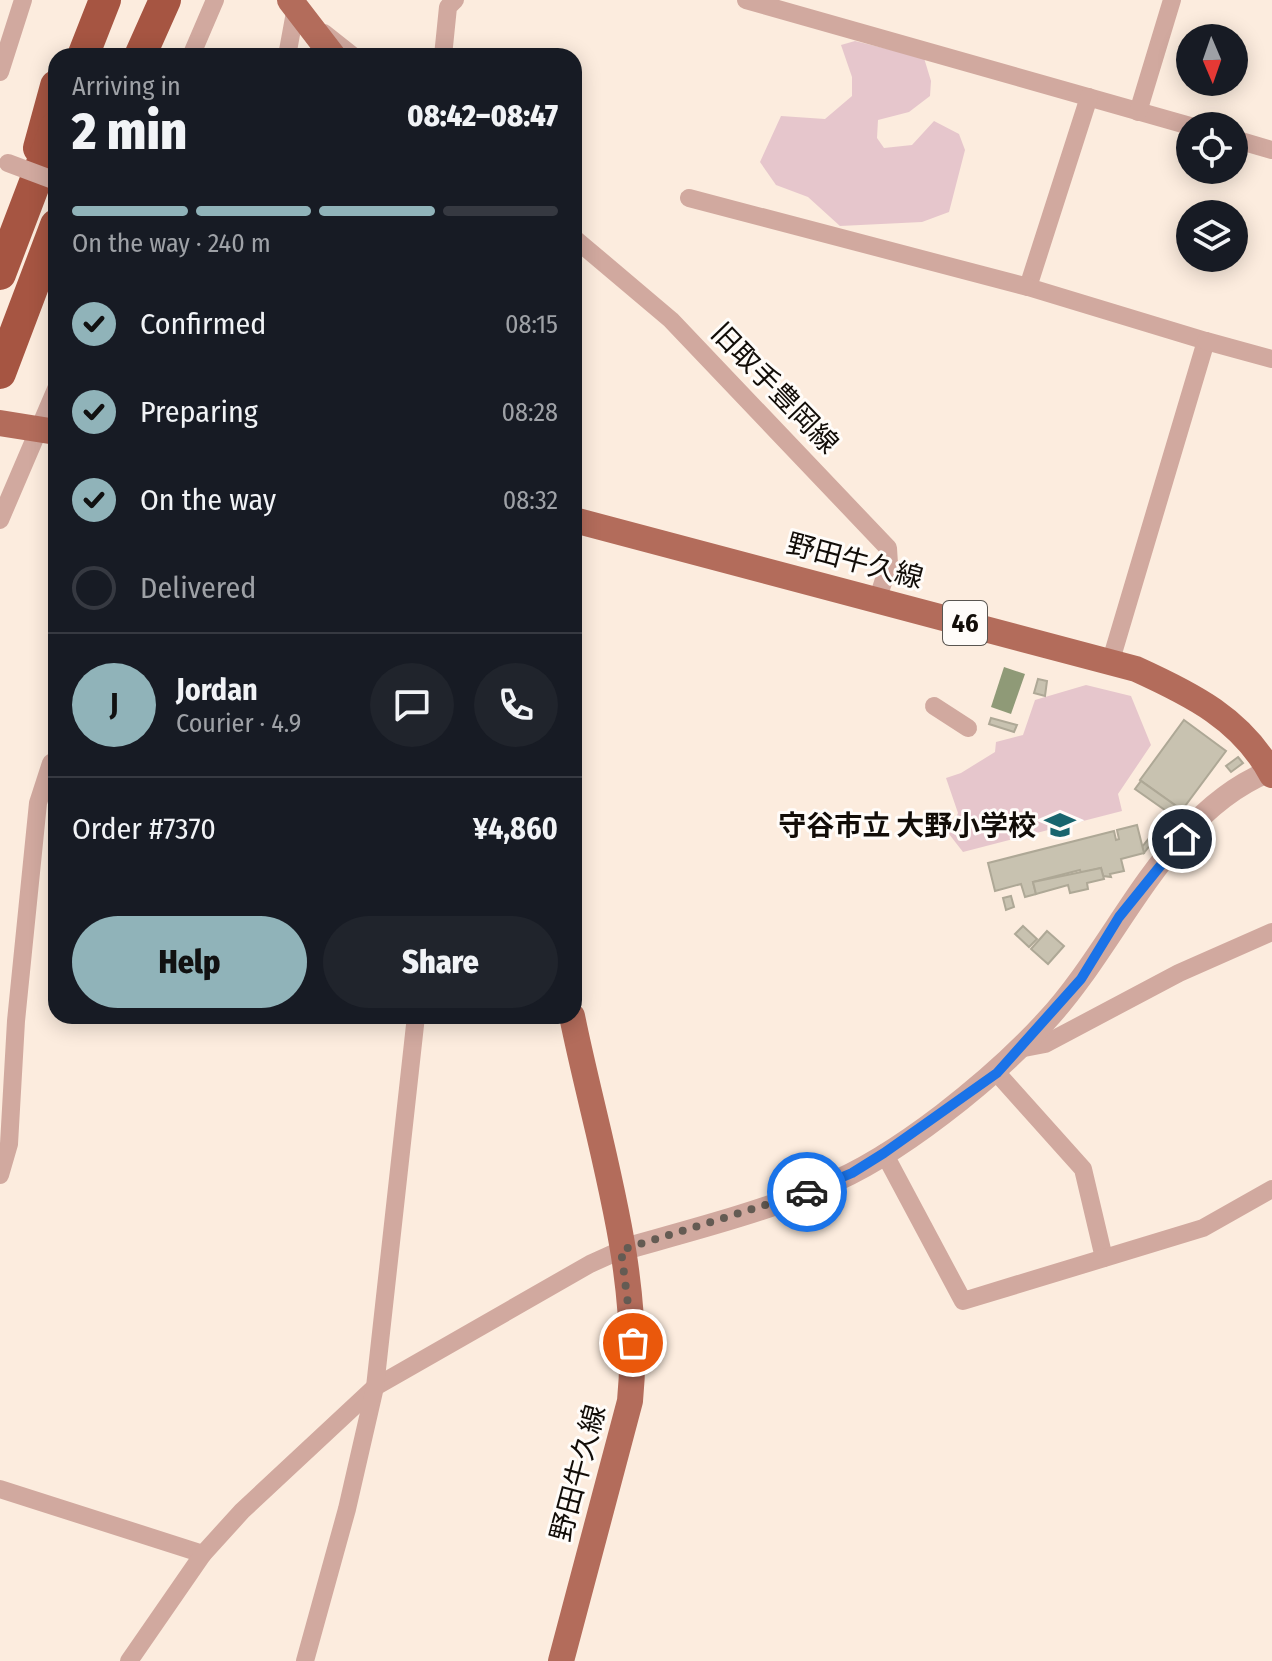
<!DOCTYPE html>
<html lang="en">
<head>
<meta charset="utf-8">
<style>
	:root { --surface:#171b24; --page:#20242c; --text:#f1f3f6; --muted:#9ea1a6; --line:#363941; --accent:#90b3b9 }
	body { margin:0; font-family:"Fira Sans Condensed","Noto Sans JP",sans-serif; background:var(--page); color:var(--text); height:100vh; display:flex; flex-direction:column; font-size:30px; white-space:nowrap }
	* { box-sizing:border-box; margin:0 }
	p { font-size:26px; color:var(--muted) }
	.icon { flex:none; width:44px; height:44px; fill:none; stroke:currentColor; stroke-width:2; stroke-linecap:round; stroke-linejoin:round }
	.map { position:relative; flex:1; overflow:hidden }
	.drawer { position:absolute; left:48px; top:48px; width:534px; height:976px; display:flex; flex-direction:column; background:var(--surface); border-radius:24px; box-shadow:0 4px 20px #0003 }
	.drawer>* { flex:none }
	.needle { width:52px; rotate:178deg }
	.controls { position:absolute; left:1176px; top:24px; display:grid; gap:16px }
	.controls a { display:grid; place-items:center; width:72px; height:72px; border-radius:50%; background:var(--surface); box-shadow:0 4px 20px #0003; font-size:40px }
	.pin { position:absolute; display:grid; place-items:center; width:68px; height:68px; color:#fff; margin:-34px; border:4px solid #fff; border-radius:50%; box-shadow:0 2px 8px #0007 }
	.courier { position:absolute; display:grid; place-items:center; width:80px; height:80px; margin:-40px; border:6px solid #1a73e8; border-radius:50%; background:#fff; color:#222; box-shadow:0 2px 10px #0007 }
	.summary em { font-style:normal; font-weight:800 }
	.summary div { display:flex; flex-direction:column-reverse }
	.summary { display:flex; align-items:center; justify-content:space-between; height:136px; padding:0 24px }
	h1 { font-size:52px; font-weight:800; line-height:60px }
	.bar { display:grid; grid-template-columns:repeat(4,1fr); gap:12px 8px; align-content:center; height:96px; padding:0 24px }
	.bar i { height:10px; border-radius:6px; background:var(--line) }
	.bar .active { background:var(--accent) }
	.bar p { grid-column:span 4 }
	.line { display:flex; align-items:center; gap:20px; padding:0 24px; border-top:2px solid var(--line) }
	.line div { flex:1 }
	.round { display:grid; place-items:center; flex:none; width:84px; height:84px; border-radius:42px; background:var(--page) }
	ol { padding:0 24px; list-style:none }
	li { display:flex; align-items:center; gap:24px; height:88px }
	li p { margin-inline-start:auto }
	li .icon { padding:8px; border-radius:50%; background:var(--accent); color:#111; stroke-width:4 }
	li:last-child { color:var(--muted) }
	li i { width:44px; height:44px; border:4px solid var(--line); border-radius:50% }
	.primary-button { display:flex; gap:16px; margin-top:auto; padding:16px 24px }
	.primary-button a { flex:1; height:92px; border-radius:48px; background:var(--accent); color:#111; font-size:32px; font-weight:800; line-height:92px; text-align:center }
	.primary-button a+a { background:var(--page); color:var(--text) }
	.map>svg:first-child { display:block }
	.green { fill:#e6c6cc }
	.water { fill:#8f9a77 }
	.building { fill:#c8c2b0; stroke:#aea896; stroke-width:2 }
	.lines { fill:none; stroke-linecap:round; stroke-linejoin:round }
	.minor { stroke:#d1a99f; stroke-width:18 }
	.tertiary { stroke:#d1a99f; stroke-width:22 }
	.primary { stroke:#b36c5b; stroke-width:26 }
	.motorway { stroke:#a65542; stroke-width:32 }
	.minor-bridge { stroke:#d1a99f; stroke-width:18 }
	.done { stroke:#645b53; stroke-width:8; stroke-dasharray:0 14.4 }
	.route { stroke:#1a73e8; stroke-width:10 }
	.labels { text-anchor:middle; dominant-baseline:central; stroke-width:6; stroke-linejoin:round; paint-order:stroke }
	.shield { fill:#fffcf9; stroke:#595550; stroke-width:2 }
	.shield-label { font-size:26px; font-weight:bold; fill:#120d08 }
	.street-label { font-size:28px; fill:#120d08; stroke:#fffcf9 }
	.poi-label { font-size:28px; font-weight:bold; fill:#120d08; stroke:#fffcf9; text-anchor:end }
</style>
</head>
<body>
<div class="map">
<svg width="1272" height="1661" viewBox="0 0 1272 1661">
	<rect width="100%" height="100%" fill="#fcecde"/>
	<g class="green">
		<path d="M855,41L924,58L931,81L930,96L909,112L878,120L877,138L884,148L912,145L934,121L959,134L965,150L949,212L922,222L840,226L808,197L776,185L760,162L781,116L825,119L852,96V77L841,45Z"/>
		<path d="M1086,685L1131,696L1151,745L1118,794L1122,811L963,852L949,834L958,813L946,778L961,773L995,752L996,742L1023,735L1035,700Z"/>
	</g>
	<path class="water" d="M1004,667L1025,674L1011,714L991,707Z"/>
	<g class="building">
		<path d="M1038,679L1047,681L1045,696L1034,693Z"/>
		<path d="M991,718L1017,725L1014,732L989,724Z"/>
		<path d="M1184,720L1226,751L1182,810L1140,780Z"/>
		<path d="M1238,757L1243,763L1231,772L1226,766Z"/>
		<path d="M1141,781L1179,808L1144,853L1142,847L1169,813L1135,789Z"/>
		<path d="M1137,825L1144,853L1121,859L1124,871L1110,874L1111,877L1103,876L1101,868L1081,873L1080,870L1033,882L1036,894L1025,897L1021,884L995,891L988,863L1114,831L1116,840L1119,839L1117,830Z"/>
		<path d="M1101,868L1104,879L1087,883L1088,889L1070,893L1068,885L1036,894L1033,882Z"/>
		<path d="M1011,896L1014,907L1006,910L1003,898Z"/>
		<path d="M1023,926L1037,939L1029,947L1015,934Z"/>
		<path d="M1047,931L1064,946L1048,964L1031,949Z"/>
	</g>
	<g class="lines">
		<g class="minor">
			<path d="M746,0L1190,126"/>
			<path d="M324,33L353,56"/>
			<path d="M191,56L215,0"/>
			<path d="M287,56L296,7"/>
			<path d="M443,56L448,7L455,0"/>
			<path d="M0,72L23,0"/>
			<path d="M1089,97L1028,287L1206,341L1111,660"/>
			<path d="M1138,112L1172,0"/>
			<path d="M1234,139L1272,150"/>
			<path d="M689,198L1028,287"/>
			<path d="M574,238L671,320L888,548L889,564L877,601"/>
			<path d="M1206,341L1272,359"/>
			<path d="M0,520L56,389"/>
			<path d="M934,706L968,728"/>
			<path d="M1019,1049L1045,1044L1179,973L1272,932"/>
			<path d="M997,1073L1083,1169L1104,1258"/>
			<path d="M884,1153L963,1301L1203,1228L1272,1189"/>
			<path d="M0,1175L9,1144L16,1021L38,803L51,763L56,760"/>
			<path d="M0,1489L203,1554"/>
			<path d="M129,1661L203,1554L242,1511L375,1387L590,1264L621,1250"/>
			<path d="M305,1661L347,1509L375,1387L416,1016"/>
		</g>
		<path class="tertiary" d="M621,1250C688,1231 759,1213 824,1186C897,1157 993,1079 1046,1021C1119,943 1165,813 1270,771"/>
		<g class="primary">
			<path d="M290,0L333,56"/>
			<path d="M0,423L56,432"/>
			<path d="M574,520L1136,669C1191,694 1242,719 1272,775"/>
			<path d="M561,1661L630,1401C643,1273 597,1140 572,1016"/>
		</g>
		<g class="motorway">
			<path d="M83,56L105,0"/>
			<path d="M140,56L165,0"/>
			<path d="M39,148L56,86"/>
			<path d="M0,274L56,127"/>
			<path d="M0,373L56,225"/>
		</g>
		<path class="minor-bridge" d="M8,163L56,181"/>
	</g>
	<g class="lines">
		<path class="done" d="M633,1343L621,1250L807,1192"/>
		<path class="route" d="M807,1192L852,1173L884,1153L997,1073L1081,979L1119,917L1182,839"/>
	</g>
	<defs>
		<g id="school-bare" transform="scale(2.4)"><path d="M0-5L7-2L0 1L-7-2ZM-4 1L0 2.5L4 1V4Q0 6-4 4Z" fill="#19656e" stroke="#fffcf9" stroke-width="2.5" paint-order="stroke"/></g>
	</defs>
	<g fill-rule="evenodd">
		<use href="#school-bare" x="1060" y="825"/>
	</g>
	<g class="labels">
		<rect class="shield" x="943" y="601" width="44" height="44" rx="6"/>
		<g class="shield-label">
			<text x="965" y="623">46</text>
		</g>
		<g class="street-label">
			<text transform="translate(775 388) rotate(46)">旧取手豊岡線</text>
			<text transform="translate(855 561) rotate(15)">野田牛久線</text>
			<text transform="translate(578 1473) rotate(-75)">野田牛久線</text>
		</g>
		<g class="poi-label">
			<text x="1036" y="825">守谷市立 大野小学校</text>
		</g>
	</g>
</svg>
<div class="controls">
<a><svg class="needle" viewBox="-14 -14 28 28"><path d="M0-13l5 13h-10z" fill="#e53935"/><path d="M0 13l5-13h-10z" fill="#9ea1a6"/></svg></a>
<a><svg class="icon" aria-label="locate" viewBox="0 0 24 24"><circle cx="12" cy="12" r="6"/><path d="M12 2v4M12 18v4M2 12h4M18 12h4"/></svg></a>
<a><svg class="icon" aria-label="layers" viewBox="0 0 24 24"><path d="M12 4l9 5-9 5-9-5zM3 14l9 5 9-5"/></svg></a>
</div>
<div class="pin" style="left:633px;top:1343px;background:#ea580c"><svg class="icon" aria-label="bag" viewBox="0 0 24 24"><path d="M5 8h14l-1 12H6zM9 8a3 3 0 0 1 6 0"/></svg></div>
<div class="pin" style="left:1182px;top:839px;background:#1f2937"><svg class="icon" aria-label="home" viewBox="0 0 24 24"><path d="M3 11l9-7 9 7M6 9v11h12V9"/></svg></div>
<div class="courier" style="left:807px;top:1192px"><svg class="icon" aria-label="car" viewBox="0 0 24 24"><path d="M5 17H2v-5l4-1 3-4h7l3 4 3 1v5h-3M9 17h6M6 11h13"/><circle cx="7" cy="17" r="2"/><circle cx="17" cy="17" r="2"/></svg></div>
<section class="drawer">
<div class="summary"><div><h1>2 min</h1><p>Arriving in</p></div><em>08:42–08:47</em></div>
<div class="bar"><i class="active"></i><i class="active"></i><i class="active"></i><i></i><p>On the way · 240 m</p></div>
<ol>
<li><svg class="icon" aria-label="check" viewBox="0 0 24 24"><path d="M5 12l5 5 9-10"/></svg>Confirmed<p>08:15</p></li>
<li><svg class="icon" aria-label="check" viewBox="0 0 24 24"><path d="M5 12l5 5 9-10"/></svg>Preparing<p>08:28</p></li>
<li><svg class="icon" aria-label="check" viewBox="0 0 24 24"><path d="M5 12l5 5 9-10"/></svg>On the way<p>08:32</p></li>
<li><i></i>Delivered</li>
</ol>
<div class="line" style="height:144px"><b class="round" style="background:var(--accent);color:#111">J</b><div><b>Jordan</b><p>Courier · 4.9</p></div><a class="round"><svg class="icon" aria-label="chat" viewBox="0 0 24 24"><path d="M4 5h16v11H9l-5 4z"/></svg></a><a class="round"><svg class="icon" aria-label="phone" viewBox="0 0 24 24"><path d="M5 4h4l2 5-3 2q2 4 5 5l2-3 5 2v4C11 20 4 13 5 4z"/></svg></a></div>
<div class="line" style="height:104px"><div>Order #7370</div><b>¥4,860</b></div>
<div class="primary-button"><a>Help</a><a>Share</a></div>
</section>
</div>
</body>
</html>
